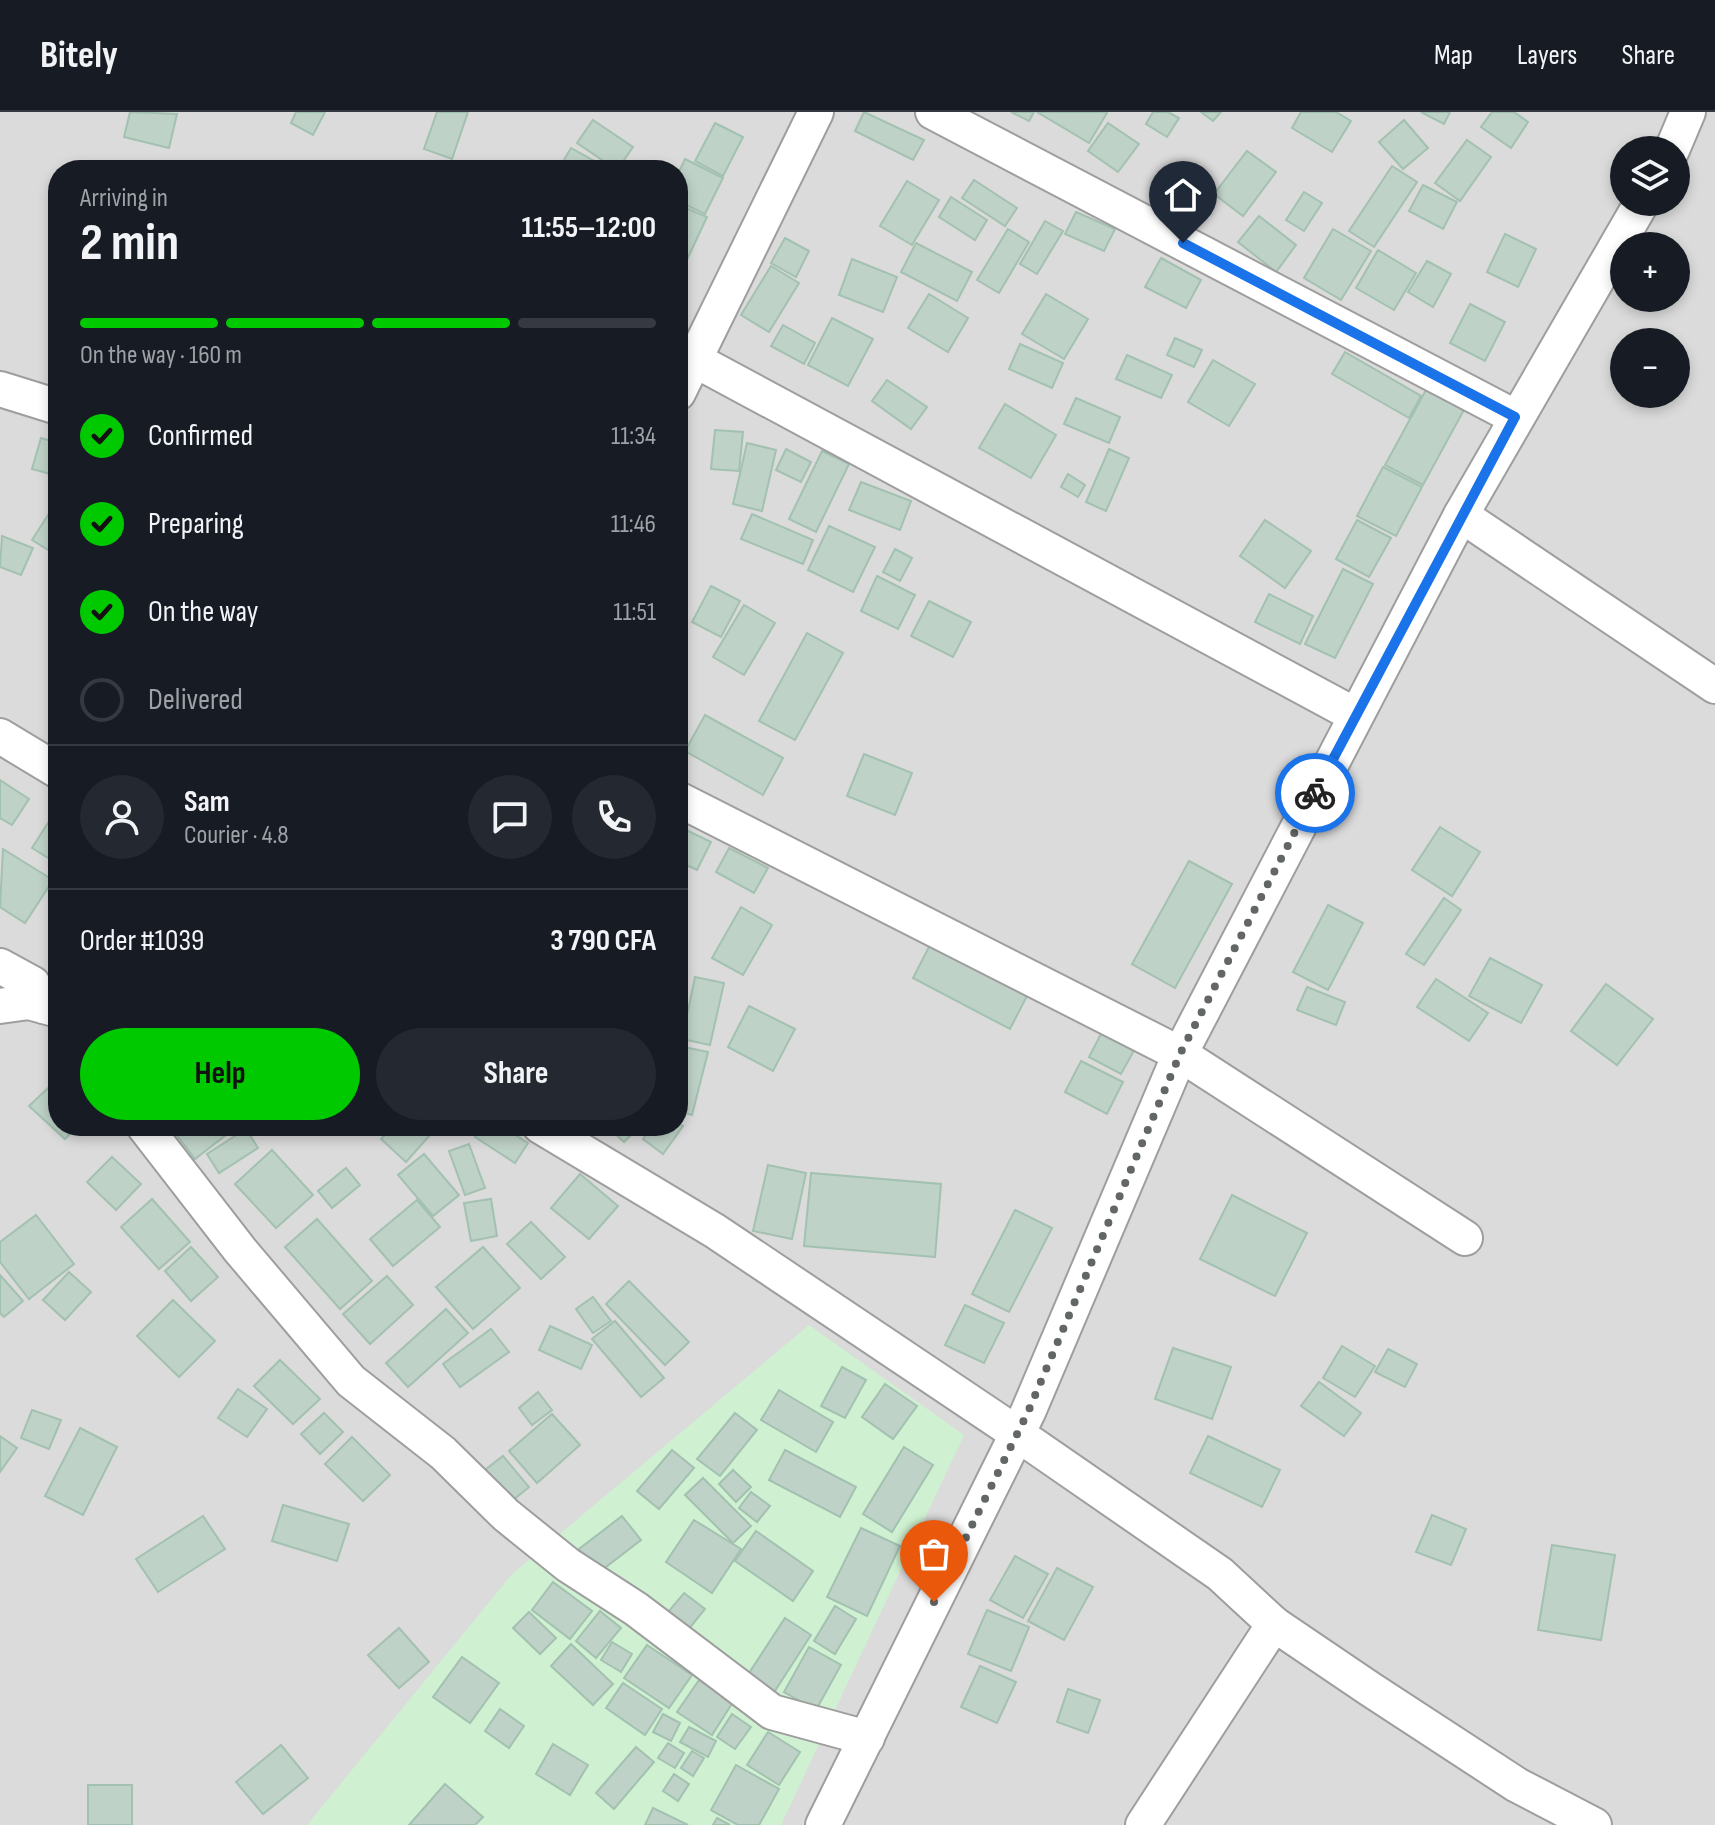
<!DOCTYPE html>
<html lang="en">
<head>
<meta charset="utf-8">
<style>
	:root { --surface:#171b24; --page:#242831; --text:#f1f3f6; --muted:#9ea1a6; --line:#363941; --accent:#00c900 }
	body { margin:0; font-family:"Sofia Sans Condensed",sans-serif; background:var(--page); color:var(--text); height:100vh; display:flex; flex-direction:column; font-size:30px; white-space:nowrap }
	* { box-sizing:border-box; margin:0 }
	p { font-size:26px; color:var(--muted) }
	.icon { flex:none; width:44px; height:44px; fill:none; stroke:currentColor; stroke-width:2; stroke-linecap:round; stroke-linejoin:round }
	.map { position:relative; flex:1; overflow:hidden }
	.panel { position:absolute; left:48px; top:48px; width:640px; height:976px; display:flex; flex-direction:column; background:var(--surface); border-radius:32px; box-shadow:0 4px 12px #0003 }
	.panel>* { flex:none }
	.fabs { position:absolute; left:1610px; top:24px; display:grid; gap:16px }
	.fabs a { display:grid; place-items:center; width:80px; height:80px; border-radius:50%; background:var(--surface); box-shadow:0 4px 12px #0003; font-size:40px }
	.pin { position:absolute; display:grid; place-items:center; width:68px; height:68px; color:#fff; margin:-82px -34px; border-radius:50% 50% 50% 0; rotate:-45deg; box-shadow:0 0 8px #0007 }
	.pin .icon { rotate:45deg }
	.courier { position:absolute; display:grid; place-items:center; width:80px; height:80px; margin:-40px; border:6px solid #1a73e8; border-radius:50%; background:#fff; color:#222; box-shadow:0 2px 10px #0007 }
	.headline em { font-style:normal; font-weight:700 }
	.headline div { display:flex; flex-direction:column-reverse }
	.headline { display:flex; align-items:center; justify-content:space-between; height:136px; padding:0 32px }
	h1 { font-size:52px; font-weight:700; line-height:60px }
	.bar { display:grid; grid-template-columns:repeat(4,1fr); gap:12px 8px; align-content:center; height:96px; padding:0 32px }
	.bar i { height:10px; border-radius:6px; background:var(--line) }
	.bar .selected { background:var(--accent) }
	.bar p { grid-column:span 4 }
	.line { display:flex; align-items:center; gap:20px; padding:0 32px; border-top:2px solid var(--line) }
	.line div { flex:1 }
	.round { display:grid; place-items:center; flex:none; width:84px; height:84px; border-radius:42px; background:var(--page) }
	ol { padding:0 32px; list-style:none }
	li { display:flex; align-items:center; gap:24px; height:88px }
	li p { margin-inline-start:auto }
	li .icon { padding:8px; border-radius:50%; background:var(--accent); color:#111; stroke-width:4 }
	li:last-child { color:var(--muted) }
	li i { width:44px; height:44px; border:4px solid var(--line); border-radius:50% }
	.primary-button { display:flex; gap:16px; margin-top:auto; padding:16px 32px }
	.primary-button a { flex:1; height:92px; border-radius:48px; background:var(--accent); color:#111; font-size:32px; font-weight:700; line-height:92px; text-align:center }
	.primary-button a+a { background:var(--page); color:var(--text) }
	header { display:flex; align-items:center; gap:48px; box-sizing:border-box; height:112px; padding:0 40px; background:var(--surface); border-bottom:2px solid var(--line) }
	header strong { font-size:38px }
	nav { display:flex; gap:44px; margin-inline-start:auto; font-size:28px }
	.map>svg:first-child { display:block }
	.residential { fill:#dadbda; fill-rule:evenodd }
	.commercial { fill:#cff1d1 }
	.building { fill:#bfd2c8; stroke:#a3c1b0; stroke-width:2 }
	.lines { fill:none; stroke-linecap:round; stroke-linejoin:round }
	.minor-casing { stroke:#9e9e9e; stroke-width:38 }
	.minor { stroke:#fff; stroke-width:34 }
	.done { stroke:#626665; stroke-width:8; stroke-dasharray:0 14.4 }
	.route { stroke:#1a73e8; stroke-width:10 }
</style>
</head>
<body>
<header>
<strong>Bitely</strong>
<nav><a>Map</a><a>Layers</a><a>Share</a></nav>
</header>
<div class="map">
<svg width="1715" height="1713" viewBox="0 0 1715 1713">
	<rect width="100%" height="100%" fill="#e2efea"/>
	<path class="residential" d="M0,0H1715V1713H0ZM1624,38H1676V90H1624ZM58,58H678V1014H58ZM1624,134H1676V186H1624ZM1624,230H1676V282H1624Z"/>
	<path class="commercial" d="M809,1213L964,1323L781,1713H307L512,1462Z"/>
	<g class="building">
		<path d="M130,0L177,2L169,36L124,25Z"/>
		<path d="M296,0H325L313,23L291,11Z"/>
		<path d="M437,0H468L452,47L424,37Z"/>
		<path d="M864,0L924,28L913,48L855,19Z"/>
		<path d="M1011,0H1034L1029,9Z"/>
		<path d="M1037,0H1105L1107,1L1089,31Z"/>
		<path d="M1153,0H1168L1179,6L1167,25L1146,12Z"/>
		<path d="M1201,0H1221L1213,9Z"/>
		<path d="M1301,0H1336L1351,9L1332,40L1292,16Z"/>
		<path d="M1421,0H1450L1444,12Z"/>
		<path d="M1492,0H1514L1528,10L1511,36L1481,15Z"/>
		<path d="M593,8L633,35L617,58L577,31Z"/>
		<path d="M1404,8L1428,36L1403,57L1379,30Z"/>
		<path d="M715,11L743,25L723,64L695,49Z"/>
		<path d="M1108,11L1139,32L1118,60L1088,39Z"/>
		<path d="M1467,28L1491,45L1460,89L1435,71Z"/>
		<path d="M571,36L607,56L606,58H558Z"/>
		<path d="M1247,39L1276,60L1243,104L1214,82Z"/>
		<path d="M685,47L723,66L705,102L678,89V62Z"/>
		<path d="M1392,54L1417,70L1374,135L1349,119Z"/>
		<path d="M974,68L1017,96L1005,114L962,86Z"/>
		<path d="M907,69L939,88L912,133L880,114Z"/>
		<path d="M1423,73L1457,90L1443,117L1409,99Z"/>
		<path d="M1304,80L1322,91L1304,119L1286,108Z"/>
		<path d="M951,85L987,108L975,128L939,105Z"/>
		<path d="M681,94L707,105L685,152L678,149V101Z"/>
		<path d="M1076,100L1115,117L1104,139L1065,122Z"/>
		<path d="M1259,104L1296,133L1276,160L1238,130Z"/>
		<path d="M1045,109L1063,119L1037,162L1020,152Z"/>
		<path d="M1008,117L1029,130L999,181L977,168Z"/>
		<path d="M1333,117L1371,139L1341,188L1304,166Z"/>
		<path d="M1505,122L1536,137L1518,175L1487,160Z"/>
		<path d="M785,126L809,139L796,165L771,151Z"/>
		<path d="M916,131L972,160L957,189L901,160Z"/>
		<path d="M1378,138L1416,161L1394,198L1356,176Z"/>
		<path d="M1161,146L1201,168L1186,196L1145,175Z"/>
		<path d="M852,147L897,165L883,200L839,183Z"/>
		<path d="M1427,149L1451,162L1433,195L1408,180Z"/>
		<path d="M771,154L799,171L769,220L741,203Z"/>
		<path d="M929,182L968,206L948,240L908,216Z"/>
		<path d="M1046,182L1088,207L1064,247L1022,222Z"/>
		<path d="M1470,192L1505,210L1485,249L1450,231Z"/>
		<path d="M832,206L873,227L848,274L808,253Z"/>
		<path d="M783,213L815,231L804,252L771,234Z"/>
		<path d="M1175,226L1202,238L1194,255L1167,243Z"/>
		<path d="M1020,232L1063,251L1052,276L1009,257Z"/>
		<path d="M1345,240L1421,284L1409,306L1332,262Z"/>
		<path d="M1127,243L1172,263L1161,286L1116,267Z"/>
		<path d="M1213,248L1255,272L1229,314L1188,290Z"/>
		<path d="M887,268L927,295L911,317L872,289Z"/>
		<path d="M1427,276L1465,296L1423,373L1385,353Z"/>
		<path d="M1076,286L1120,305L1109,331L1064,312Z"/>
		<path d="M1005,292L1056,323L1031,366L979,336Z"/>
		<path d="M715,318L743,320L739,359L711,357Z"/>
		<path d="M41,326L58,331V364L32,357Z"/>
		<path d="M747,331L776,338L762,399L733,392Z"/>
		<path d="M786,337L811,350L801,370L776,358Z"/>
		<path d="M1109,337L1129,346L1106,399L1086,390Z"/>
		<path d="M822,339L849,352L816,420L789,407Z"/>
		<path d="M1383,355L1422,375L1396,424L1357,404Z"/>
		<path d="M1068,362L1085,373L1078,385L1061,375Z"/>
		<path d="M861,370L911,389L900,418L849,398Z"/>
		<path d="M50,400L58,405V444L32,428Z"/>
		<path d="M752,402L813,428L803,452L741,427Z"/>
		<path d="M1265,408L1311,439L1285,476L1240,444Z"/>
		<path d="M1357,408L1391,426L1369,465L1336,447Z"/>
		<path d="M829,414L875,435L853,480L808,458Z"/>
		<path d="M2,424L33,436L21,463L0,455Z"/>
		<path d="M895,437L912,446L900,469L883,460Z"/>
		<path d="M1343,457L1373,472L1335,546L1305,532Z"/>
		<path d="M877,464L915,483L898,517L861,499Z"/>
		<path d="M711,474L740,489L721,525L692,510Z"/>
		<path d="M1269,482L1313,504L1300,532L1255,510Z"/>
		<path d="M929,489L971,510L953,545L911,524Z"/>
		<path d="M744,493L775,511L744,563L713,545Z"/>
		<path d="M807,521L843,541L795,628L759,609Z"/>
		<path d="M705,603L783,646L763,683L685,639Z"/>
		<path d="M864,642L912,661L895,703L847,684Z"/>
		<path d="M0,668L29,687L12,713L0,706Z"/>
		<path d="M55,700L58,702V752L32,736Z"/>
		<path d="M678,714L711,730L697,758L678,749Z"/>
		<path d="M1440,715L1480,740L1452,784L1412,758Z"/>
		<path d="M729,736L768,756L754,781L716,760Z"/>
		<path d="M3,737L53,768L25,811L0,795Z"/>
		<path d="M1189,749L1232,772L1175,876L1132,852Z"/>
		<path d="M1444,786L1461,798L1424,853L1406,842Z"/>
		<path d="M1328,793L1363,811L1328,878L1293,860Z"/>
		<path d="M741,795L772,813L743,863L712,846Z"/>
		<path d="M932,829L1029,880L1010,917L913,866Z"/>
		<path d="M1490,846L1542,873L1521,911L1469,884Z"/>
		<path d="M695,865L724,871L710,933L682,927Z"/>
		<path d="M1436,867L1488,901L1469,929L1417,895Z"/>
		<path d="M1606,872L1653,907L1617,953L1571,919Z"/>
		<path d="M1307,875L1345,890L1336,913L1297,898Z"/>
		<path d="M749,894L795,917L773,959L728,935Z"/>
		<path d="M1104,916L1137,933L1121,962L1089,945Z"/>
		<path d="M684,935L708,940L692,1003L678,999V959Z"/>
		<path d="M1081,949L1123,970L1107,1002L1065,980Z"/>
		<path d="M48,976L58,985V1014H78L65,1027L29,994Z"/>
		<path d="M678,1011L683,1014L663,1042L643,1027L652,1014H678Z"/>
		<path d="M170,1014H227L231,1019L195,1047Z"/>
		<path d="M393,1014H438L406,1050L381,1027Z"/>
		<path d="M482,1014H501L528,1031L515,1051L475,1025Z"/>
		<path d="M607,1014H640L624,1030Z"/>
		<path d="M246,1017L258,1036L219,1061L207,1042Z"/>
		<path d="M469,1032L485,1076L465,1083L449,1039Z"/>
		<path d="M272,1038L313,1083L276,1116L235,1072Z"/>
		<path d="M424,1042L459,1083L433,1104L398,1063Z"/>
		<path d="M112,1045L141,1072L116,1098L87,1070Z"/>
		<path d="M768,1053L806,1061L792,1127L753,1119Z"/>
		<path d="M346,1056L360,1073L332,1096L318,1079Z"/>
		<path d="M811,1061L941,1072L935,1145L804,1134Z"/>
		<path d="M580,1062L618,1094L589,1127L551,1096Z"/>
		<path d="M1232,1083L1307,1121L1275,1184L1200,1147Z"/>
		<path d="M152,1087L190,1130L159,1157L121,1115Z"/>
		<path d="M491,1087L497,1124L471,1129L464,1091Z"/>
		<path d="M417,1088L440,1115L393,1154L370,1127Z"/>
		<path d="M1015,1098L1052,1116L1009,1200L972,1182Z"/>
		<path d="M36,1103L74,1152L29,1187L0,1150V1130Z"/>
		<path d="M317,1107L372,1169L340,1197L285,1135Z"/>
		<path d="M531,1110L565,1145L541,1167L507,1132Z"/>
		<path d="M191,1135L218,1165L191,1189L165,1159Z"/>
		<path d="M483,1135L520,1176L473,1217L436,1175Z"/>
		<path d="M69,1160L91,1180L65,1208L43,1188Z"/>
		<path d="M0,1163L23,1189L4,1205L0,1201Z"/>
		<path d="M387,1164L413,1193L370,1232L343,1202Z"/>
		<path d="M629,1169L689,1230L665,1253L606,1192Z"/>
		<path d="M593,1185L611,1209L593,1221L576,1197Z"/>
		<path d="M173,1188L215,1229L179,1265L137,1224Z"/>
		<path d="M965,1193L1004,1211L984,1251L945,1233Z"/>
		<path d="M446,1197L468,1221L408,1275L386,1251Z"/>
		<path d="M615,1209L664,1266L641,1285L592,1227Z"/>
		<path d="M550,1214L592,1233L581,1257L539,1238Z"/>
		<path d="M491,1217L509,1240L460,1275L443,1252Z"/>
		<path d="M1342,1234L1375,1254L1355,1285L1323,1266Z"/>
		<path d="M1173,1236L1231,1255L1212,1307L1155,1287Z"/>
		<path d="M1388,1237L1417,1252L1405,1275L1375,1260Z"/>
		<path d="M280,1248L320,1287L293,1312L254,1274Z"/>
		<path d="M842,1255L866,1268L845,1306L821,1294Z"/>
		<path d="M1319,1270L1361,1301L1344,1324L1301,1294Z"/>
		<path d="M885,1272L917,1294L893,1327L862,1305Z"/>
		<path d="M238,1277L267,1297L247,1325L218,1306Z"/>
		<path d="M779,1278L833,1310L816,1340L761,1308Z"/>
		<path d="M538,1280L552,1298L532,1313L519,1296Z"/>
		<path d="M32,1298L61,1308L49,1337L21,1326Z"/>
		<path d="M324,1301L343,1320L320,1342L301,1322Z"/>
		<path d="M735,1301L757,1318L720,1364L697,1347Z"/>
		<path d="M552,1302L580,1333L537,1371L509,1339Z"/>
		<path d="M80,1316L117,1335L83,1403L45,1384Z"/>
		<path d="M0,1324L17,1336L0,1360Z"/>
		<path d="M1208,1324L1280,1358L1262,1395L1190,1361Z"/>
		<path d="M352,1325L390,1363L363,1389L325,1352Z"/>
		<path d="M904,1335L933,1353L892,1420L863,1402Z"/>
		<path d="M672,1338L694,1356L659,1397L637,1379Z"/>
		<path d="M785,1338L856,1375L840,1405L769,1368Z"/>
		<path d="M503,1344L529,1375L507,1393L481,1361Z"/>
		<path d="M733,1358L751,1375L736,1390L719,1372Z"/>
		<path d="M703,1366L751,1414L733,1431L685,1383Z"/>
		<path d="M751,1380L770,1394L757,1410L739,1396Z"/>
		<path d="M283,1393L349,1412L337,1449L272,1429Z"/>
		<path d="M1432,1403L1466,1417L1451,1453L1416,1440Z"/>
		<path d="M203,1404L225,1437L158,1480L136,1447Z"/>
		<path d="M622,1404L641,1428L598,1461L579,1437Z"/>
		<path d="M694,1408L741,1437L712,1481L666,1450Z"/>
		<path d="M861,1416L900,1434L867,1504L827,1485Z"/>
		<path d="M756,1419L813,1459L793,1489L735,1449Z"/>
		<path d="M1552,1433L1615,1443L1601,1528L1538,1518Z"/>
		<path d="M1015,1444L1048,1462L1023,1506L990,1488Z"/>
		<path d="M1057,1456L1093,1475L1064,1528L1028,1509Z"/>
		<path d="M553,1470L592,1499L570,1527L532,1498Z"/>
		<path d="M684,1481L705,1497L684,1523L663,1506Z"/>
		<path d="M835,1494L856,1507L835,1542L814,1529Z"/>
		<path d="M987,1498L1029,1515L1011,1559L968,1542Z"/>
		<path d="M600,1499L621,1516L596,1546L576,1529Z"/>
		<path d="M529,1500L556,1526L540,1542L513,1516Z"/>
		<path d="M785,1506L811,1523L773,1582L747,1564Z"/>
		<path d="M399,1516L429,1550L399,1576L368,1543Z"/>
		<path d="M612,1530L632,1542L621,1560L601,1548Z"/>
		<path d="M571,1532L613,1572L593,1593L551,1554Z"/>
		<path d="M647,1533L692,1563L669,1596L624,1566Z"/>
		<path d="M809,1535L841,1553L816,1598L784,1580Z"/>
		<path d="M462,1545L499,1571L470,1611L433,1585Z"/>
		<path d="M980,1554L1016,1570L997,1611L961,1595Z"/>
		<path d="M699,1568L733,1590L712,1623L677,1600Z"/>
		<path d="M623,1571L662,1597L645,1623L606,1596Z"/>
		<path d="M1068,1577L1100,1588L1088,1621L1057,1610Z"/>
		<path d="M500,1597L524,1614L509,1636L485,1619Z"/>
		<path d="M663,1602L680,1611L671,1629L653,1620Z"/>
		<path d="M732,1602L751,1615L735,1637L717,1625Z"/>
		<path d="M689,1615L716,1629L708,1645L680,1630Z"/>
		<path d="M768,1620L800,1640L779,1673L747,1653Z"/>
		<path d="M668,1631L684,1641L675,1656L658,1646Z"/>
		<path d="M553,1632L588,1653L570,1683L536,1662Z"/>
		<path d="M281,1633L308,1666L263,1702L236,1670Z"/>
		<path d="M636,1635L654,1650L614,1697L596,1681Z"/>
		<path d="M692,1639L704,1646L693,1664L681,1656Z"/>
		<path d="M736,1653L779,1677L759,1713H738L711,1698Z"/>
		<path d="M674,1662L689,1672L678,1689L663,1679Z"/>
		<path d="M445,1672L483,1705L475,1713H409Z"/>
		<rect x="88" y="1673" width="44" height="40"/>
		<path d="M653,1696L688,1713H645Z"/>
		<path d="M717,1706L730,1713H713Z"/>
	</g>
	<g class="lines">
		<g class="minor-casing">
			<g id="minor">
				<path d="M933,0L1515,305"/>
				<path d="M1672,38L1688,0"/>
				<path d="M678,245L695,248L1355,603"/>
				<path d="M0,277L58,295"/>
				<path d="M678,281L816,0"/>
				<path d="M1461,403L1715,574"/>
				<path d="M0,624L58,659"/>
				<path d="M678,687L1180,942L1465,1126"/>
				<path d="M0,854L33,872L44,894"/>
				<path d="M0,894L29,890L58,898"/>
				<path d="M144,1014L240,1138L351,1269L443,1341L506,1403L568,1453L636,1497L772,1600L867,1626"/>
				<path d="M540,1014L715,1119L1016,1321L1220,1462L1274,1512L1370,1577L1517,1673L1594,1713"/>
				<path d="M823,1713L1028,1300L1180,942L1461,403L1642,90"/>
				<path d="M1143,1713L1274,1512"/>
			</g>
		</g>
		<use href="#minor" class="minor"/>
	</g>
	<g class="lines">
		<path class="done" d="M934,1490L1028,1300L1180,942L1315,681"/>
		<path class="route" d="M1183,131L1515,305L1315,681"/>
	</g>
</svg>
<div class="fabs">
<a><svg class="icon" aria-label="layers" viewBox="0 0 24 24"><path d="M12 4l9 5-9 5-9-5zM3 14l9 5 9-5"/></svg></a>
<a>+</a>
<a>−</a>
</div>
<div class="pin" style="left:934px;top:1490px;background:#ea580c"><svg class="icon" aria-label="bag" viewBox="0 0 24 24"><path d="M5 8h14l-1 12H6zM9 8a3 3 0 0 1 6 0"/></svg></div>
<div class="pin" style="left:1183px;top:131px;background:#1f2937"><svg class="icon" aria-label="home" viewBox="0 0 24 24"><path d="M3 11l9-7 9 7M6 9v11h12V9"/></svg></div>
<div class="courier" style="left:1315px;top:681px"><svg class="icon" aria-label="bike" viewBox="0 0 24 24"><circle cx="6" cy="16" r="4"/><circle cx="18" cy="16" r="4"/><path d="M6 16l4-8h5l3 8M10 8l3 8H6M13 5h3"/></svg></div>
<section class="panel">
<div class="headline"><div><h1>2 min</h1><p>Arriving in</p></div><em>11:55–12:00</em></div>
<div class="bar"><i class="selected"></i><i class="selected"></i><i class="selected"></i><i></i><p>On the way · 160 m</p></div>
<ol>
<li><svg class="icon" aria-label="check" viewBox="0 0 24 24"><path d="M5 12l5 5 9-10"/></svg>Confirmed<p>11:34</p></li>
<li><svg class="icon" aria-label="check" viewBox="0 0 24 24"><path d="M5 12l5 5 9-10"/></svg>Preparing<p>11:46</p></li>
<li><svg class="icon" aria-label="check" viewBox="0 0 24 24"><path d="M5 12l5 5 9-10"/></svg>On the way<p>11:51</p></li>
<li><i></i>Delivered</li>
</ol>
<div class="line" style="height:144px"><a class="round"><svg class="icon" aria-label="person" viewBox="0 0 24 24"><circle cx="12" cy="8" r="4"/><path d="M4 21q1-7 8-7t8 7"/></svg></a><div><b>Sam</b><p>Courier · 4.8</p></div><a class="round"><svg class="icon" aria-label="chat" viewBox="0 0 24 24"><path d="M4 5h16v11H9l-5 4z"/></svg></a><a class="round"><svg class="icon" aria-label="phone" viewBox="0 0 24 24"><path d="M5 4h4l2 5-3 2q2 4 5 5l2-3 5 2v4C11 20 4 13 5 4z"/></svg></a></div>
<div class="line" style="height:104px"><div>Order #1039</div><b>3 790 CFA</b></div>
<div class="primary-button"><a>Help</a><a>Share</a></div>
</section>
</div>
</body>
</html>
